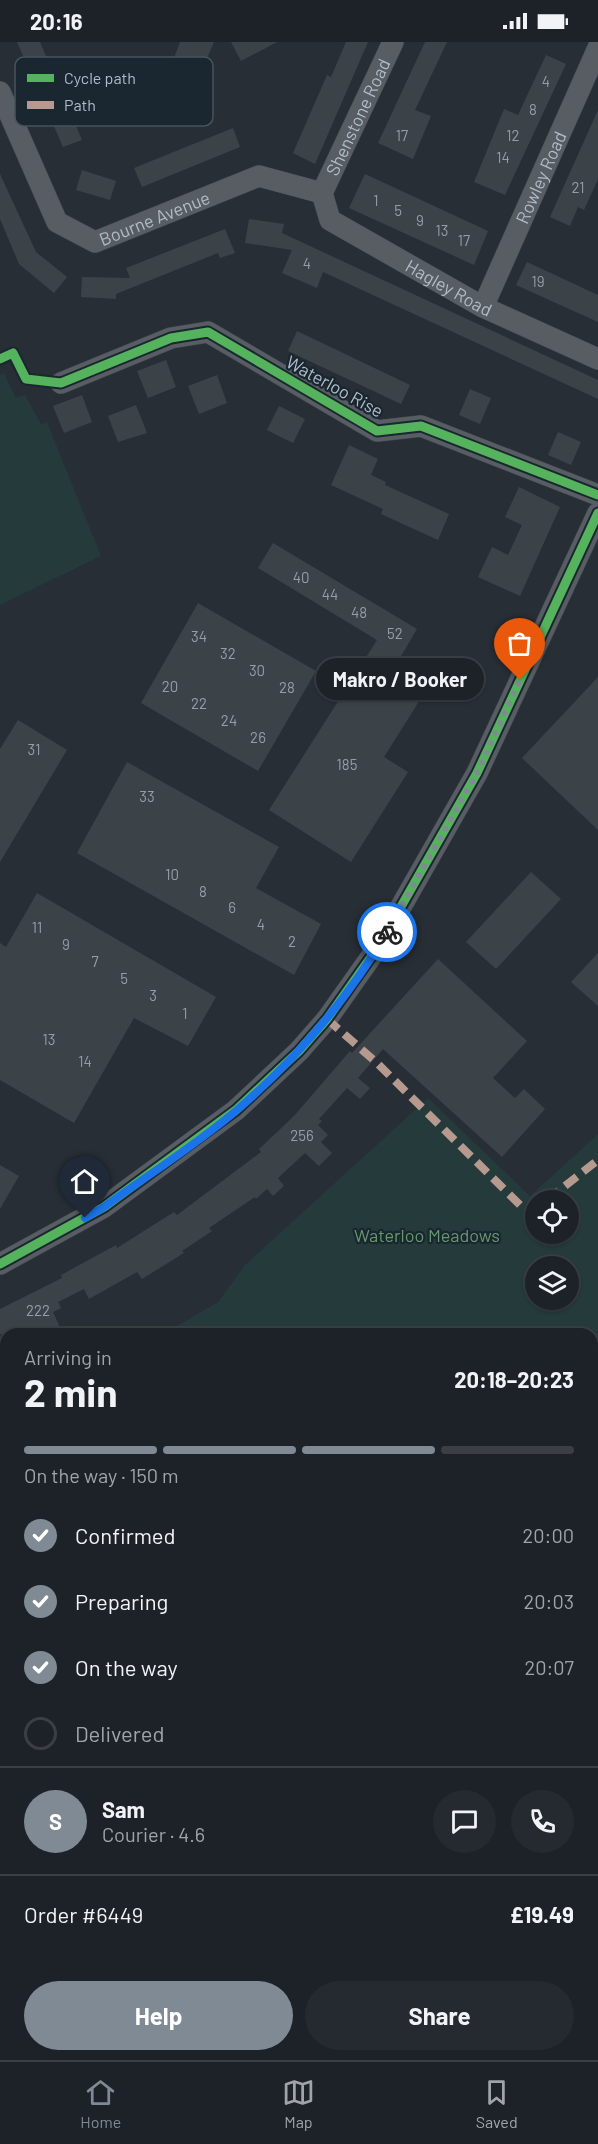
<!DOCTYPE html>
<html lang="en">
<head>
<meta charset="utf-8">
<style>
	:root { --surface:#1d2228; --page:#252a30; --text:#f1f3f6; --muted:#a0a4a8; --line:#3b3f45; --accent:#808a94 }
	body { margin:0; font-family:Barlow,sans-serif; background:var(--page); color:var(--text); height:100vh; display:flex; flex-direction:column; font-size:22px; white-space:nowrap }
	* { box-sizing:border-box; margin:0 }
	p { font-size:20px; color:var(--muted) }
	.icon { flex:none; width:33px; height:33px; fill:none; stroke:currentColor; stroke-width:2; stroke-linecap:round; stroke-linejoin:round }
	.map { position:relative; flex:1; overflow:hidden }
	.drawer { position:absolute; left:0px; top:1286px; width:598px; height:734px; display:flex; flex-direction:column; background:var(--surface); border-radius:18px 18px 0 0; box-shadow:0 2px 4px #0004,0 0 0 2px var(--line) }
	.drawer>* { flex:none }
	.controls { position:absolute; left:525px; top:1148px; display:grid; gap:12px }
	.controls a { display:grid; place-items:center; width:54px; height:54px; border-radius:50%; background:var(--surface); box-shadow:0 2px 4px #0004,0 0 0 2px var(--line); font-size:30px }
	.pin { position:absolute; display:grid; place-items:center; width:51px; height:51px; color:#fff; margin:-62px -26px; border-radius:50% 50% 50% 0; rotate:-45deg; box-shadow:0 0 6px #0007 }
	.pin .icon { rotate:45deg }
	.courier { position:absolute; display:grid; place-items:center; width:60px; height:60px; margin:-30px; border:4px solid #1a73e8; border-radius:50%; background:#fff; color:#222; box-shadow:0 2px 8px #0007 }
	.bubble { position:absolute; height:42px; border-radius:21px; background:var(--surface); box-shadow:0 2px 4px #0004,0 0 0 2px var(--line); font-size:20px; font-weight:700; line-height:42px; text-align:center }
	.overview em { font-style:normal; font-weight:700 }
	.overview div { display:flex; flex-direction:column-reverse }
	.overview { display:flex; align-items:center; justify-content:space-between; height:102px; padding:0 24px }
	h1 { font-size:39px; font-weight:700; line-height:45px }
	.bar { display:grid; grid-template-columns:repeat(4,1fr); gap:9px 6px; align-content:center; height:72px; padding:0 24px }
	.bar i { height:8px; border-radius:4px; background:var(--line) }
	.bar .active { background:var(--accent) }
	.bar p { grid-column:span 4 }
	.line { display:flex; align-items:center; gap:15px; padding:0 24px; border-top:2px solid var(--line) }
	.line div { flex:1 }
	.round { display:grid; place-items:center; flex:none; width:63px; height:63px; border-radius:32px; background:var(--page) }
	ol { padding:0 24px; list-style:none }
	li { display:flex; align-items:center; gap:18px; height:66px }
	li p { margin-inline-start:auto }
	li .icon { padding:6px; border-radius:50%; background:var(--accent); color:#fff; stroke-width:4 }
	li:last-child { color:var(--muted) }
	li i { width:33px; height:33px; border:3px solid var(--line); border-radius:50% }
	.action { display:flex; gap:12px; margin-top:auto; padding:12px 24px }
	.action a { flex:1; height:69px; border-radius:36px; background:var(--accent); color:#fff; font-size:24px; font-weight:700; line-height:69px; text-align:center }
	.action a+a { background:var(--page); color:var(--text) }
	.status { display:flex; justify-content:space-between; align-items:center; height:42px; padding:0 30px; background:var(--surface); direction:ltr }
	.status svg { height:16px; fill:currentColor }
	.tabs { display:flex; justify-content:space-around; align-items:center; height:84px; border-top:2px solid var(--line); background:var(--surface); font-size:16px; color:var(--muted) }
	.tabs a { display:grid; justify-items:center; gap:3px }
	.tabs .active { color:var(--accent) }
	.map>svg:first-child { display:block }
	.green { fill:#243a3b; fill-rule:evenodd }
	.building { fill:#3c4348 }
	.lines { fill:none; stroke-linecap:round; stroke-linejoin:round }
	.minor-casing { stroke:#454a50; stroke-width:22 }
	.highway-casing { stroke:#444a51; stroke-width:32 }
	.minor { stroke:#575d63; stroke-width:21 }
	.highway { stroke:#5c6063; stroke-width:30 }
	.quiet { stroke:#b69a8f; stroke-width:8; stroke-dasharray:15 8; stroke-linecap:butt }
	.cycleway-casing { stroke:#1a2630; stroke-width:13 }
	.cycleway { stroke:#56b35d; stroke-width:9 }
	.done { stroke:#808a94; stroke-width:6; stroke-dasharray:0 10.8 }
	.route { stroke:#1a73e8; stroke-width:8 }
	.labels { text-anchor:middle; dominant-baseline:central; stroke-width:4.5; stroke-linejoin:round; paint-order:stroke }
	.number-label { font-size:15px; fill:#939ea7 }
	.street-label { font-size:18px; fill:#b0bcc7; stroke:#1a2630 }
	.park-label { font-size:18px; fill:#66996c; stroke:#1a2630 }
	.key { fill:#1a2630; stroke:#47535d; stroke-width:1.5 }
	.key-label { font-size:16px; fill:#b0bcc7 }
</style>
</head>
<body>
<div class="status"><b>20:16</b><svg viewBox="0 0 49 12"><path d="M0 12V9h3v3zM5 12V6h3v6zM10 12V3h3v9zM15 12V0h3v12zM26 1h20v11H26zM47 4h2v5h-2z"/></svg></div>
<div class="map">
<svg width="598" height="2018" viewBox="0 0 598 2018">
	<rect width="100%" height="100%" fill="#272e35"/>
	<g class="green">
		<path d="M4,331L16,356L25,353L41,382L47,380L101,514L0,563V333Z"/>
		<path d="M428,1056L530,1154L598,1092V1497L593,1498L592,1292L165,1291L218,1260L245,1223ZM536,1158H568V1191H536ZM536,1224H568V1257H536Z"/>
		<path d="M6,1486V1693L0,1692V1489Z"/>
	</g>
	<g class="building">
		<path d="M17,0H40L82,98L63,105Z"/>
		<path d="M180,0H214L201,30L173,19Z"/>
		<path d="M231,0H277L241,19Z"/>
		<path d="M346,0H368L315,122L293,111L327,33L331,35Z"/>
		<path d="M425,0H447L415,68L431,74L413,117L378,101Z"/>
		<path d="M546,13L566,22L505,153L474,140L504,67L518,73Z"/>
		<path d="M598,68V137L584,168L578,165L570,184L550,175Z"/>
		<path d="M233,86L240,105L142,145L134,126Z"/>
		<path d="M82,128L116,139L110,158L76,148Z"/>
		<path d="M0,132L36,210L67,235L54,251L19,222L0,177Z"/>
		<path d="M365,132L488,189L474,223L349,166Z"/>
		<path d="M249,177L284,182L282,191L598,338V357L323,230L317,246L282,231L292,208L245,201Z"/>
		<path d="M225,187L235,211L220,216L218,211L116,252V257L81,255L82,235L130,236L126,226Z"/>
		<path d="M527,220L598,253V280L516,243Z"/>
		<path d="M297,289L410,343L401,362L288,309Z"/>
		<path d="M166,318L176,345L148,356L137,329Z"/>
		<path d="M217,333L227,361L199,372L188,344Z"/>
		<path d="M470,347L491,356L480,382L459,373Z"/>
		<path d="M82,353L92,380L64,391L53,364Z"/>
		<path d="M136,363L147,391L118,400L108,374Z"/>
		<path d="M279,364L305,377L293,401L267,388Z"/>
		<path d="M558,390L581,400L571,423L548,413Z"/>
		<path d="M349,403L378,417L371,433L386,440L385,443L449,472L438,498L381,472L383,467L331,443Z"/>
		<path d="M519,445L560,465L520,554L478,535L492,505L508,513L522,483L505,475Z"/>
		<path d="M273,501L417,587L397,621L430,642L384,715L408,730L351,820L269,768L377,598L258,526Z"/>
		<path d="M198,561L316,629L258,729L141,661Z"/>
		<path d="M598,635V788L522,716Z"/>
		<path d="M18,678L67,708L0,820V707Z"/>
		<path d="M127,720L279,805L256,846L321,882L294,933L77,811Z"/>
		<path d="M531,830L561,857L496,927L466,900Z"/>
		<path d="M37,851L216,955L188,1004L134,976L74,1081L0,1038V901L6,905Z"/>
		<path d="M598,911V964L571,940Z"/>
		<path d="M438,917L527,999L493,1036L515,1056L524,1047L545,1067L502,1115L383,1007L358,1036L370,1046L360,1057L347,1046L319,1077L322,1079L318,1083L328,1093L321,1100L332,1111L319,1124L305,1111L278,1136L284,1144L273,1154L267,1147L256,1157L255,1155L209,1186L212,1189L182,1209L184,1211L142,1237L137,1230L89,1257L84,1247L58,1260L61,1266L53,1270L63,1292H0V1267L62,1236L61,1233L116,1203L117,1206L174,1170L177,1173L261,1110L259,1107L294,1074L350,1009L352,1011Z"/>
		<path d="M0,1123L19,1134L0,1167Z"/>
	</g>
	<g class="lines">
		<g class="minor-casing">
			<g id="minor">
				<path id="s1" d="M0,50L57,180L95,200L259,134L322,151"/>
				<path id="s2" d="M322,151L330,178L483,265L598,317"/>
				<path id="s3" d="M322,151L393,0"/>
				<path id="s4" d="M483,265L598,6"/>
				<path d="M61,341L171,296L208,290L377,389L421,384L598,453"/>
				<path d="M0,1222L104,1165L236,1068L299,1009L327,977L378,905L477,731L598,471"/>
				<path d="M0,1378L6,1391"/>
			</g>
		</g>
		<g class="highway-casing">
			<g id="highway">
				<path d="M592,1946L598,1945"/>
				<path d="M0,1971L6,1974"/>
				<path d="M592,1977L598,1975"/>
				<path d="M0,1996L6,1999"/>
				<path d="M39,2013L49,2018"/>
				<path d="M96,2013L108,2018"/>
				<path d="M352,2018L368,2013"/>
				<path d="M456,2018L473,2013"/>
			</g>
		</g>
		<use href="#minor" class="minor"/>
		<use href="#highway" class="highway"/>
		<g class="quiet">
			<path d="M327,977L377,1021L521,1164L529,1167L536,1165"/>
			<path d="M547,1158L598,1118"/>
			<path d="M592,1444L598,1445"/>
			<path d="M592,1553L598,1551"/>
			<path d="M0,1565L6,1562"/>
			<path d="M0,1757L6,1758"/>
		</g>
		<g class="cycleway-casing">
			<g id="cycleway">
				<path d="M0,317L13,311L26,337L61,341L171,296L208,290L377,389L421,384L598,453"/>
				<path d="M0,1222L104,1165L236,1068L299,1009L327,977L378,905L477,731L598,471"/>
			</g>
		</g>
		<use href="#cycleway" class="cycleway"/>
	</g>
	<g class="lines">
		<path class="done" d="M387,890L477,731L520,638"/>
		<path class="route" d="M85,1176L104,1165C148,1133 196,1103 237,1068C296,1017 348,957 387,890"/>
	</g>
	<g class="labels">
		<g class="number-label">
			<text x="546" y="39">4</text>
			<text x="533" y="67">8</text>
			<text x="402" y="93">17</text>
			<text x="513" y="93">12</text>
			<text x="503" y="115">14</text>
			<text x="578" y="145">21</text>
			<text x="376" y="158">1</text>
			<text x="398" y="168">5</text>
			<text x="420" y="178">9</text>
			<text x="442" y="188">13</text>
			<text x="464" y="198">17</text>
			<text x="307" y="221">4</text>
			<text x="538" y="239">19</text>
			<text x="301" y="535">40</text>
			<text x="330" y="552">44</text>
			<text x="359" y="570">48</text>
			<text x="395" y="591">52</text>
			<text x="199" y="594">34</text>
			<text x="228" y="611">32</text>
			<text x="257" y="628">30</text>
			<text x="170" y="644">20</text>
			<text x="287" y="645">28</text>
			<text x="199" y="661">22</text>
			<text x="229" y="678">24</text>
			<text x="258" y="695">26</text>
			<text x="34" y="707">31</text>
			<text x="347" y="722">185</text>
			<text x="147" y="754">33</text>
			<text x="172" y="832">10</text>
			<text x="203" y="849">8</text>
			<text x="232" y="865">6</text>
			<text x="261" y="882">4</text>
			<text x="37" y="885">11</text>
			<text x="292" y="899">2</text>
			<text x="66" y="902">9</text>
			<text x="95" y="919">7</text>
			<text x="124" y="936">5</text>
			<text x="153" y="953">3</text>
			<text x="185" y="971">1</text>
			<text x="49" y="997">13</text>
			<text x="85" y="1019">14</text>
			<text x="302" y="1093">256</text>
			<text x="38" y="1268">222</text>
		</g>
		<g class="street-label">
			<text stroke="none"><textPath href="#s3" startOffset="84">Shenstone Road</textPath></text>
			<text stroke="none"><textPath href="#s4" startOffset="142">Rowley Road</textPath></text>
			<text stroke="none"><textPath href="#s1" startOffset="249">Bourne Avenue</textPath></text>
			<text stroke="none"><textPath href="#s2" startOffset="165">Hagley Road</textPath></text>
			<text transform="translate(335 344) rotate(29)">Waterloo Rise</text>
		</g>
		<g class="park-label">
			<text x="427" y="1193">Waterloo Meadows</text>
		</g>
	</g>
	<rect x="15" y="15" width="198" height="69" rx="9" class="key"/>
	<rect x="27" y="32" width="27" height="8" fill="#56b35d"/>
	<rect x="27" y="59" width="27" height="8" fill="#b69a8f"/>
	<g class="key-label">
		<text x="64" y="42">Cycle path</text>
		<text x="64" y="69">Path</text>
	</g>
</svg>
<div class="controls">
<a><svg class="icon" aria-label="locate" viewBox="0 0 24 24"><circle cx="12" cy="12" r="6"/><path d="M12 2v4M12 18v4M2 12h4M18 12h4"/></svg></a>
<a><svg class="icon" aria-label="layers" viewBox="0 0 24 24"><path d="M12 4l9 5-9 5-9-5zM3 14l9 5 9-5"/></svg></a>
</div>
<div class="pin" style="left:520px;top:638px;background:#ea580c"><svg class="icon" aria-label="bag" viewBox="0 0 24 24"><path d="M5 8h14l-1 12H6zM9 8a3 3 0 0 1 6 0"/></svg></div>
<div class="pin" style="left:85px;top:1176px;background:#1f2937"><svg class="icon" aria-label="home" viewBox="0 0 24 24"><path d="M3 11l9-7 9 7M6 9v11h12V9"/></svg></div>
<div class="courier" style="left:387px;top:890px"><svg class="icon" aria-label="bike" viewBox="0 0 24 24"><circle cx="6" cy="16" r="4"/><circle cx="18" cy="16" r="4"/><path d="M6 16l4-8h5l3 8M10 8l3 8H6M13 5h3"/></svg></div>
<div class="bubble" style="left:316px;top:616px;width:168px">Makro / Booker</div>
<section class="drawer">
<div class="overview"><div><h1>2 min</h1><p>Arriving in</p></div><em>20:18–20:23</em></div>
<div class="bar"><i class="active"></i><i class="active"></i><i class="active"></i><i></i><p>On the way · 150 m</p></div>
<ol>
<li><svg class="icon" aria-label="check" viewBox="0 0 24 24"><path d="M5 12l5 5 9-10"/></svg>Confirmed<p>20:00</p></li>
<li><svg class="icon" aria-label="check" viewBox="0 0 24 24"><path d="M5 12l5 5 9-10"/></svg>Preparing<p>20:03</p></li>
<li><svg class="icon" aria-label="check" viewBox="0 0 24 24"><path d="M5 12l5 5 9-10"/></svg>On the way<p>20:07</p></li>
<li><i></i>Delivered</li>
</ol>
<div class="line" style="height:108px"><b class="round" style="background:var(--accent);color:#fff">S</b><div><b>Sam</b><p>Courier · 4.6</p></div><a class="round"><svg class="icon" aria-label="chat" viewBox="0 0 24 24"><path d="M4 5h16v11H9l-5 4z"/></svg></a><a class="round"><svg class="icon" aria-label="phone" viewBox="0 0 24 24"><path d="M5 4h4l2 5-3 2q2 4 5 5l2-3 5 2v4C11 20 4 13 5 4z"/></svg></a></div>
<div class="line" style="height:78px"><div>Order #6449</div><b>£19.49</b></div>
<div class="action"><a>Help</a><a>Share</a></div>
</section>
</div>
<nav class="tabs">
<a class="active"><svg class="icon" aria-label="home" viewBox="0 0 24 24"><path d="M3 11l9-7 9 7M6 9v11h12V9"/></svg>Home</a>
<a><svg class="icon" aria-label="map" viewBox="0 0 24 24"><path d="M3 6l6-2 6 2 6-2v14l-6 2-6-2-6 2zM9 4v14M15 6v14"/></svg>Map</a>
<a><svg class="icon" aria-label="saved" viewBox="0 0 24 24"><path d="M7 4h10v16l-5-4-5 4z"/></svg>Saved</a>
</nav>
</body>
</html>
